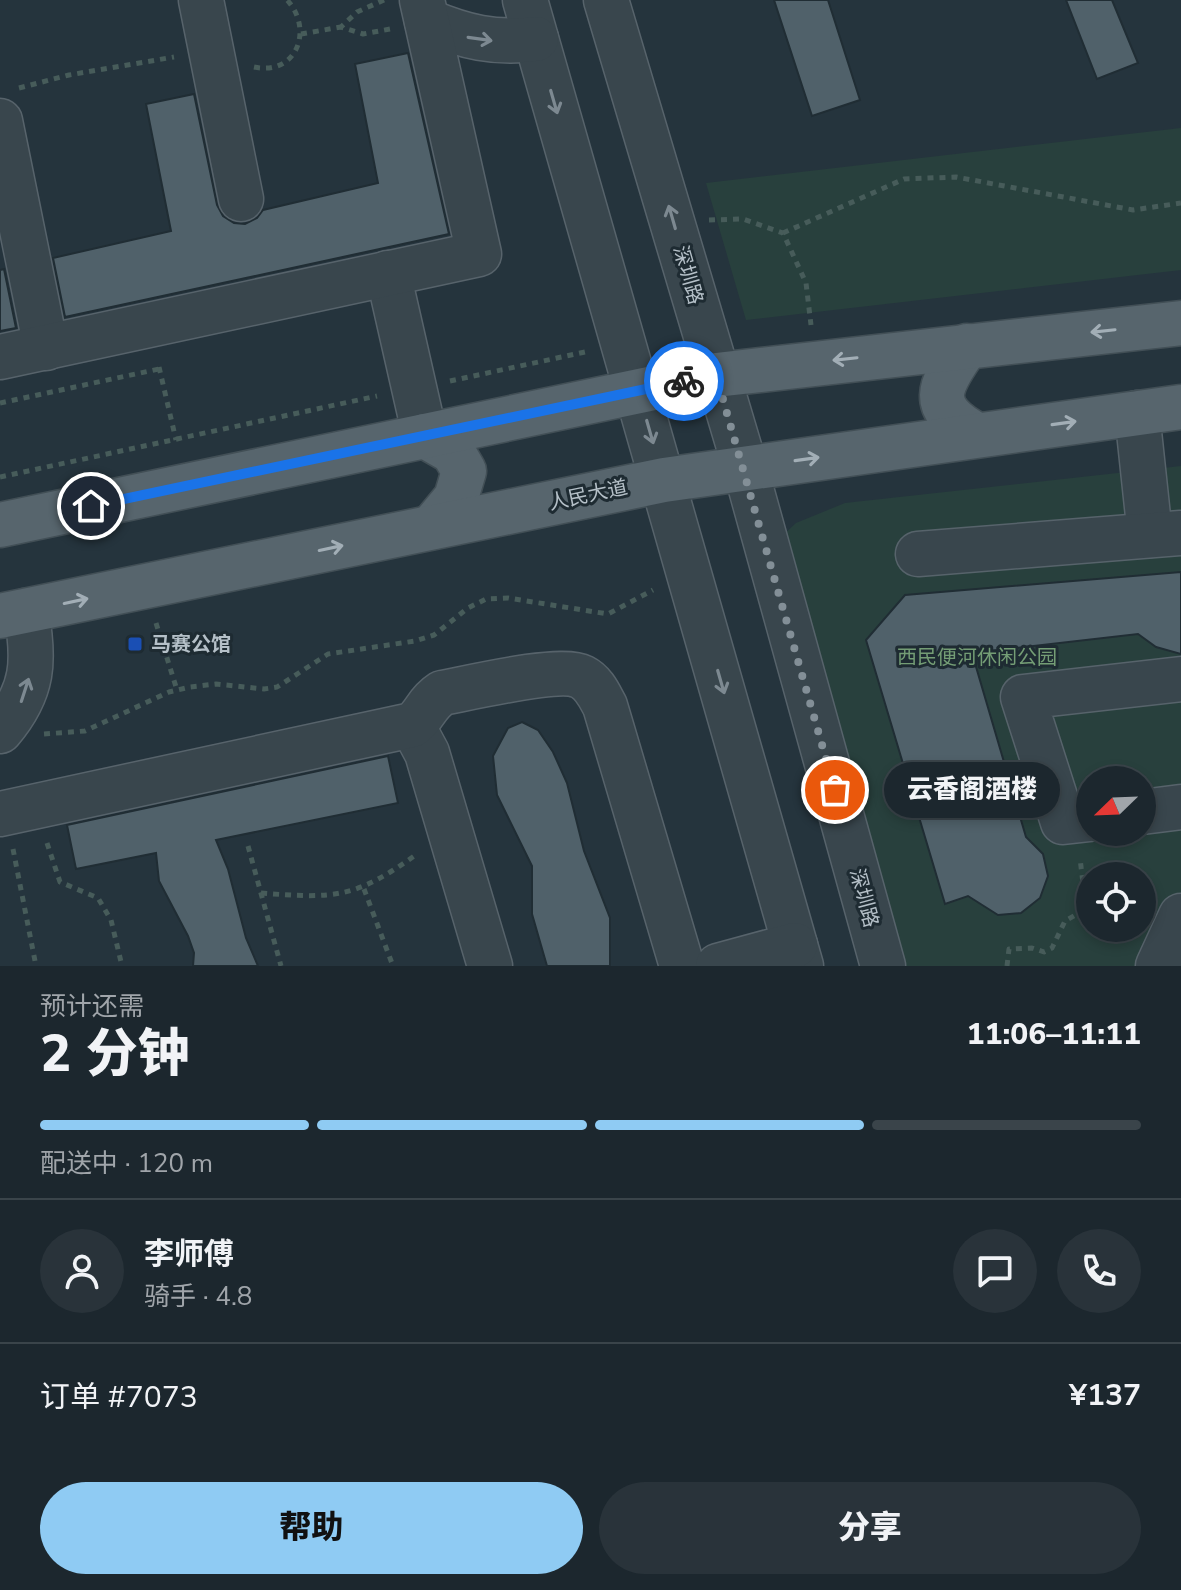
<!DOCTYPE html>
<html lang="zh">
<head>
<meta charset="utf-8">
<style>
	:root { --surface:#1c272e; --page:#29333a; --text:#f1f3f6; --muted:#a0a5aa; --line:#3a444a; --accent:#8fcbf3 }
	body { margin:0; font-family:"Nunito Sans","Noto Sans SC",sans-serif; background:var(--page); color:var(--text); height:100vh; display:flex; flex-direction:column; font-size:30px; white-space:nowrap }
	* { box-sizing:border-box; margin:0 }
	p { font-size:26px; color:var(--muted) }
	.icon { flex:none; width:44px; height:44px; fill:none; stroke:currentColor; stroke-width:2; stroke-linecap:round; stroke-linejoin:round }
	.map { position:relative; height:966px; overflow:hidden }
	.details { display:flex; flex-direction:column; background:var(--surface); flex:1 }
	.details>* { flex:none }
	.needle { width:52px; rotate:247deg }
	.controls { position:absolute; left:1076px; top:766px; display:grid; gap:16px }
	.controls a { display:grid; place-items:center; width:80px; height:80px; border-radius:50%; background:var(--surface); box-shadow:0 4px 12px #0003,0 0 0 2px var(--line); font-size:40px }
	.pin { position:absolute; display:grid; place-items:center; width:68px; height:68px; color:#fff; margin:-34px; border:4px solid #fff; border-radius:50%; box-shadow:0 2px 8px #0007 }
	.courier { position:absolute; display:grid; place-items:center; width:80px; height:80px; margin:-40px; border:6px solid #1a73e8; border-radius:50%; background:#fff; color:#222; box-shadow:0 2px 10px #0007 }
	.bubble { position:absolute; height:56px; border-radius:28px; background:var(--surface); box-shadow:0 4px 12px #0003,0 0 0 2px var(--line); font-size:26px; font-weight:800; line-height:56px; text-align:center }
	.head em { font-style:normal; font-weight:800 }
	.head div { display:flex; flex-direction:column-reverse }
	.head { display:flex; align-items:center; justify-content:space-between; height:136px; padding:0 40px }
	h1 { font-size:52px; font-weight:800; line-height:60px }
	.bar { display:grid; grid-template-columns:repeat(4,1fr); gap:12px 8px; align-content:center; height:96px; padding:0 40px }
	.bar i { height:10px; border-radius:6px; background:var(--line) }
	.bar .selected { background:var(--accent) }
	.bar p { grid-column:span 4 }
	.line { display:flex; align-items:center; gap:20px; padding:0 40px; border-top:2px solid var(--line) }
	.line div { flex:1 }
	.round { display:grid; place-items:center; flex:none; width:84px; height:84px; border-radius:42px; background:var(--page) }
	.button { display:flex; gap:16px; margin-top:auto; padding:16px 40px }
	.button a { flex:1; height:92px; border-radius:48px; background:var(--accent); color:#111; font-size:32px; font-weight:800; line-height:92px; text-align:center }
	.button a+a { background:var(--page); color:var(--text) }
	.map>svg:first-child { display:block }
	.green { fill:#28403d; fill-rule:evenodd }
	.building { fill:#50616a; stroke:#202d34; stroke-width:2 }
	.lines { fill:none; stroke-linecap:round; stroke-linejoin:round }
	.minor-casing { stroke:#57636b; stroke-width:47 }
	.major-casing { stroke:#424f56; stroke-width:47 }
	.path { stroke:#475c5a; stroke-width:5; stroke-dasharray:6 6; stroke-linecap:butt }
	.minor { stroke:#39464d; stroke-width:44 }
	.major { stroke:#57656d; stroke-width:44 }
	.oneway { stroke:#7d8991 }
	.oneway2 { stroke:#a2aeb6 }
	.done { stroke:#838f97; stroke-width:8; stroke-dasharray:0 14.4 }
	.route { stroke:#1a73e8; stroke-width:10 }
	.transit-dot { fill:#1a4fb4; stroke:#1e2b32; stroke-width:3 }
	.labels { text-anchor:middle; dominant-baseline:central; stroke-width:6; stroke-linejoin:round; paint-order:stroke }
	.street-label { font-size:20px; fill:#b5c0c8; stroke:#1e2b32 }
	.poi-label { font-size:20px; font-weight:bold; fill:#b5c0c8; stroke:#1e2b32; text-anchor:start }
	.park-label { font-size:20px; fill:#749d75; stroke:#1e2b32 }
</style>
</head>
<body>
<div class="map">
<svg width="1181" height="966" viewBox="0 0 1181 966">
	<rect width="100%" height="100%" fill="#25343d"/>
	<g class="green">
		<path d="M1181,128V270L746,320L706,183Z"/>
		<path d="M1181,466V966H890L767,550L796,523L845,503ZM1090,780H1142V832H1090ZM1090,876H1142V928H1090Z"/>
	</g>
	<g class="building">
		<path d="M774,0H828L860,100L812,116Z"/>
		<path d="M1066,0H1112L1138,63L1097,79Z"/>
		<path d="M408,53L449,234L65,317L53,258L171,231L146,104L194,94L217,205L223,216L234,223L245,224L257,218L263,210L378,183L355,64Z"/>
		<path d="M4,269L16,328L0,331V270Z"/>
		<path d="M1181,572V654L1156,647L1138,634L972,653L1026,837L1043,854L1048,876L1040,898L1021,913L998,915L968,896L945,904L866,640L905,595Z"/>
		<path d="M522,722L538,730L553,752L567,783L584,851L610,918V966H547L532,914V866L497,795L493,756L508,728Z"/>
		<path d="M388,756L398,803L216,840L228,869L246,938L258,966H193L194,953L188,936L159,881L156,853L76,869L67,825Z"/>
	</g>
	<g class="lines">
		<g class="minor-casing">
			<g id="minor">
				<path d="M201,0L241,199"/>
				<path d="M525,0L801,966"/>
				<path d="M606,0L745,467L883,966"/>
				<path d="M427,21C465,37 494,44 536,39"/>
				<path d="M0,121L46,348"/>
				<path d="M388,273L425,436"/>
				<path d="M0,357L479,254L422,0"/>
				<path d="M1137,413L1150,535"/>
				<path d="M918,554L1181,533"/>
				<path d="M412,725L427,753L490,966"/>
				<path d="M0,731C34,691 35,661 26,611"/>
				<path d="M1142,812L1181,807"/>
				<path d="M0,814L412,725C426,715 425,704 442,693C469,688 561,666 582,677C594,683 599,695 605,706L682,966"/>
				<path d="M1090,819L1063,822L1023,697L1181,679"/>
				<path d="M718,966L795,945"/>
				<path d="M1158,966L1181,916"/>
			</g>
		</g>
		<g class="major-casing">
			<g id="major">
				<path d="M967,346C938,387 926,407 977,435"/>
				<path d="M425,436L453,452L464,471L456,498L432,527"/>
				<path d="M0,525L716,375L1181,323"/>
				<path d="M0,616L664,480L1181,407"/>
			</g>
		</g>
		<g class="path">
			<path d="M384,0L357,12L341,27L363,34L390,29"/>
			<path d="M301,34L341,27"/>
			<path d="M254,67C297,76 314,29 287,0"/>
			<path d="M19,88L69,75L174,57"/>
			<path d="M709,220L743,219L783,233L806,283L811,325"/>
			<path d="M783,233L904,179L956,177L1133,210L1181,203"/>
			<path d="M159,367L176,440"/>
			<path d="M450,381L585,352"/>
			<path d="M0,403L159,369"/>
			<path d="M0,477L377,396"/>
			<path d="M156,623L177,690"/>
			<path d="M44,734L85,731L169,692L190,687L216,684L264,689L277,687L328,654L415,641L434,635L468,608L486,599L508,598L608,614L653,590"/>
			<path d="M47,843L60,882L98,898L111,920L122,966"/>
			<path d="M248,846L281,966"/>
			<path d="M13,849L36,966"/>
			<path d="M364,889L393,966"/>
			<path d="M261,893C335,899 356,898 417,854"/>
			<path d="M1007,966L1009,949L1032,948L1044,952L1052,948L1065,921L1086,909L1080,858"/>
		</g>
		<use href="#minor" class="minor"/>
		<use href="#major" class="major"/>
	</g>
	<defs><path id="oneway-shaft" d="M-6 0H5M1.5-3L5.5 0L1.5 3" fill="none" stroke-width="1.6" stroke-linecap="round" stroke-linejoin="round" transform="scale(2)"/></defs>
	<g class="oneway">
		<use href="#oneway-shaft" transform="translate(480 39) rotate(8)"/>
		<use href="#oneway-shaft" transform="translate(554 102) rotate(74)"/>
		<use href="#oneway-shaft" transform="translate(672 217) rotate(-106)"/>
		<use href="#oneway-shaft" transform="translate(650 432) rotate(74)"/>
		<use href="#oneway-shaft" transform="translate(721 682) rotate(74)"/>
		<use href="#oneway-shaft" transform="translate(25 690) rotate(-72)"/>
	</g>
	<g class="oneway2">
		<use href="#oneway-shaft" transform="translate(1103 331) rotate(174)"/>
		<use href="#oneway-shaft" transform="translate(845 359) rotate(174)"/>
		<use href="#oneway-shaft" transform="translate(1064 423) rotate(-8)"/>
		<use href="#oneway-shaft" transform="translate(807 459) rotate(-8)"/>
		<use href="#oneway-shaft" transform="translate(331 548) rotate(-12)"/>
		<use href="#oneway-shaft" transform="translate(76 601) rotate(-12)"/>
	</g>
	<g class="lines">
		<path class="done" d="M684,381L716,375L835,790"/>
		<path class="route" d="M91,506L684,381"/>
	</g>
	<rect class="transit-dot" x="127" y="636" width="16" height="16" rx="4"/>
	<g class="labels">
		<g class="street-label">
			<text transform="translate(688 275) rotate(74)">深圳路</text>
			<text transform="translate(588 495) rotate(-12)">人民大道</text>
			<text transform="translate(864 898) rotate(75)">深圳路</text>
		</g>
		<g class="poi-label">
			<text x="151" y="644">马赛公馆</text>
		</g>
		<g class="park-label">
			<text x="977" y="657">西民便河休闲公园</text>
		</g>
	</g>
</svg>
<div class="controls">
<a><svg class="needle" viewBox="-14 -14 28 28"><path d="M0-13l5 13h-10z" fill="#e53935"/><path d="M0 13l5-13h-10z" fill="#a0a5aa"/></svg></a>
<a><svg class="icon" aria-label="locate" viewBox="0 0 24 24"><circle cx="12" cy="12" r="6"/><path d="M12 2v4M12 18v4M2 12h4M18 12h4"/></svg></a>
</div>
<div class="pin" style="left:835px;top:790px;background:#ea580c"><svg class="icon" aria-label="bag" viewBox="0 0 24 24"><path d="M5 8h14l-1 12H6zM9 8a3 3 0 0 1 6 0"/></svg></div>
<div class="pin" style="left:91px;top:506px;background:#1f2937"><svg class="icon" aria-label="home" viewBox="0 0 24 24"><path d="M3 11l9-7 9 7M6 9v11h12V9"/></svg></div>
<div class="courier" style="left:684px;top:381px"><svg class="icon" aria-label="bike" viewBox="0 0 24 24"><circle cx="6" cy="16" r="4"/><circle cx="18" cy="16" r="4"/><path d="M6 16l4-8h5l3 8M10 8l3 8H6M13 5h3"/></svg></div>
<div class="bubble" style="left:884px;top:762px;width:176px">云香阁酒楼</div>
</div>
<section class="details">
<div class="head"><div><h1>2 分钟</h1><p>预计还需</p></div><em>11:06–11:11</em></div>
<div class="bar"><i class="selected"></i><i class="selected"></i><i class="selected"></i><i></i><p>配送中 · 120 m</p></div>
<div class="line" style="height:144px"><a class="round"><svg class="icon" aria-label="person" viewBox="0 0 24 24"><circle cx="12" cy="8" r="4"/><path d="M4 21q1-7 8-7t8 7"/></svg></a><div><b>李师傅</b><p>骑手 · 4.8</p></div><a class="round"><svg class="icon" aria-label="chat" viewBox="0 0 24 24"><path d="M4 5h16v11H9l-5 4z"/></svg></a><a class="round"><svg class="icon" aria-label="phone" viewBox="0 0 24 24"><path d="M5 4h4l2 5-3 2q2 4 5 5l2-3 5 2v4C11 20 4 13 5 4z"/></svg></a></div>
<div class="line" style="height:104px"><div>订单 #7073</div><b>¥137</b></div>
<div class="button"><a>帮助</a><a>分享</a></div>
</section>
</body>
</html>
